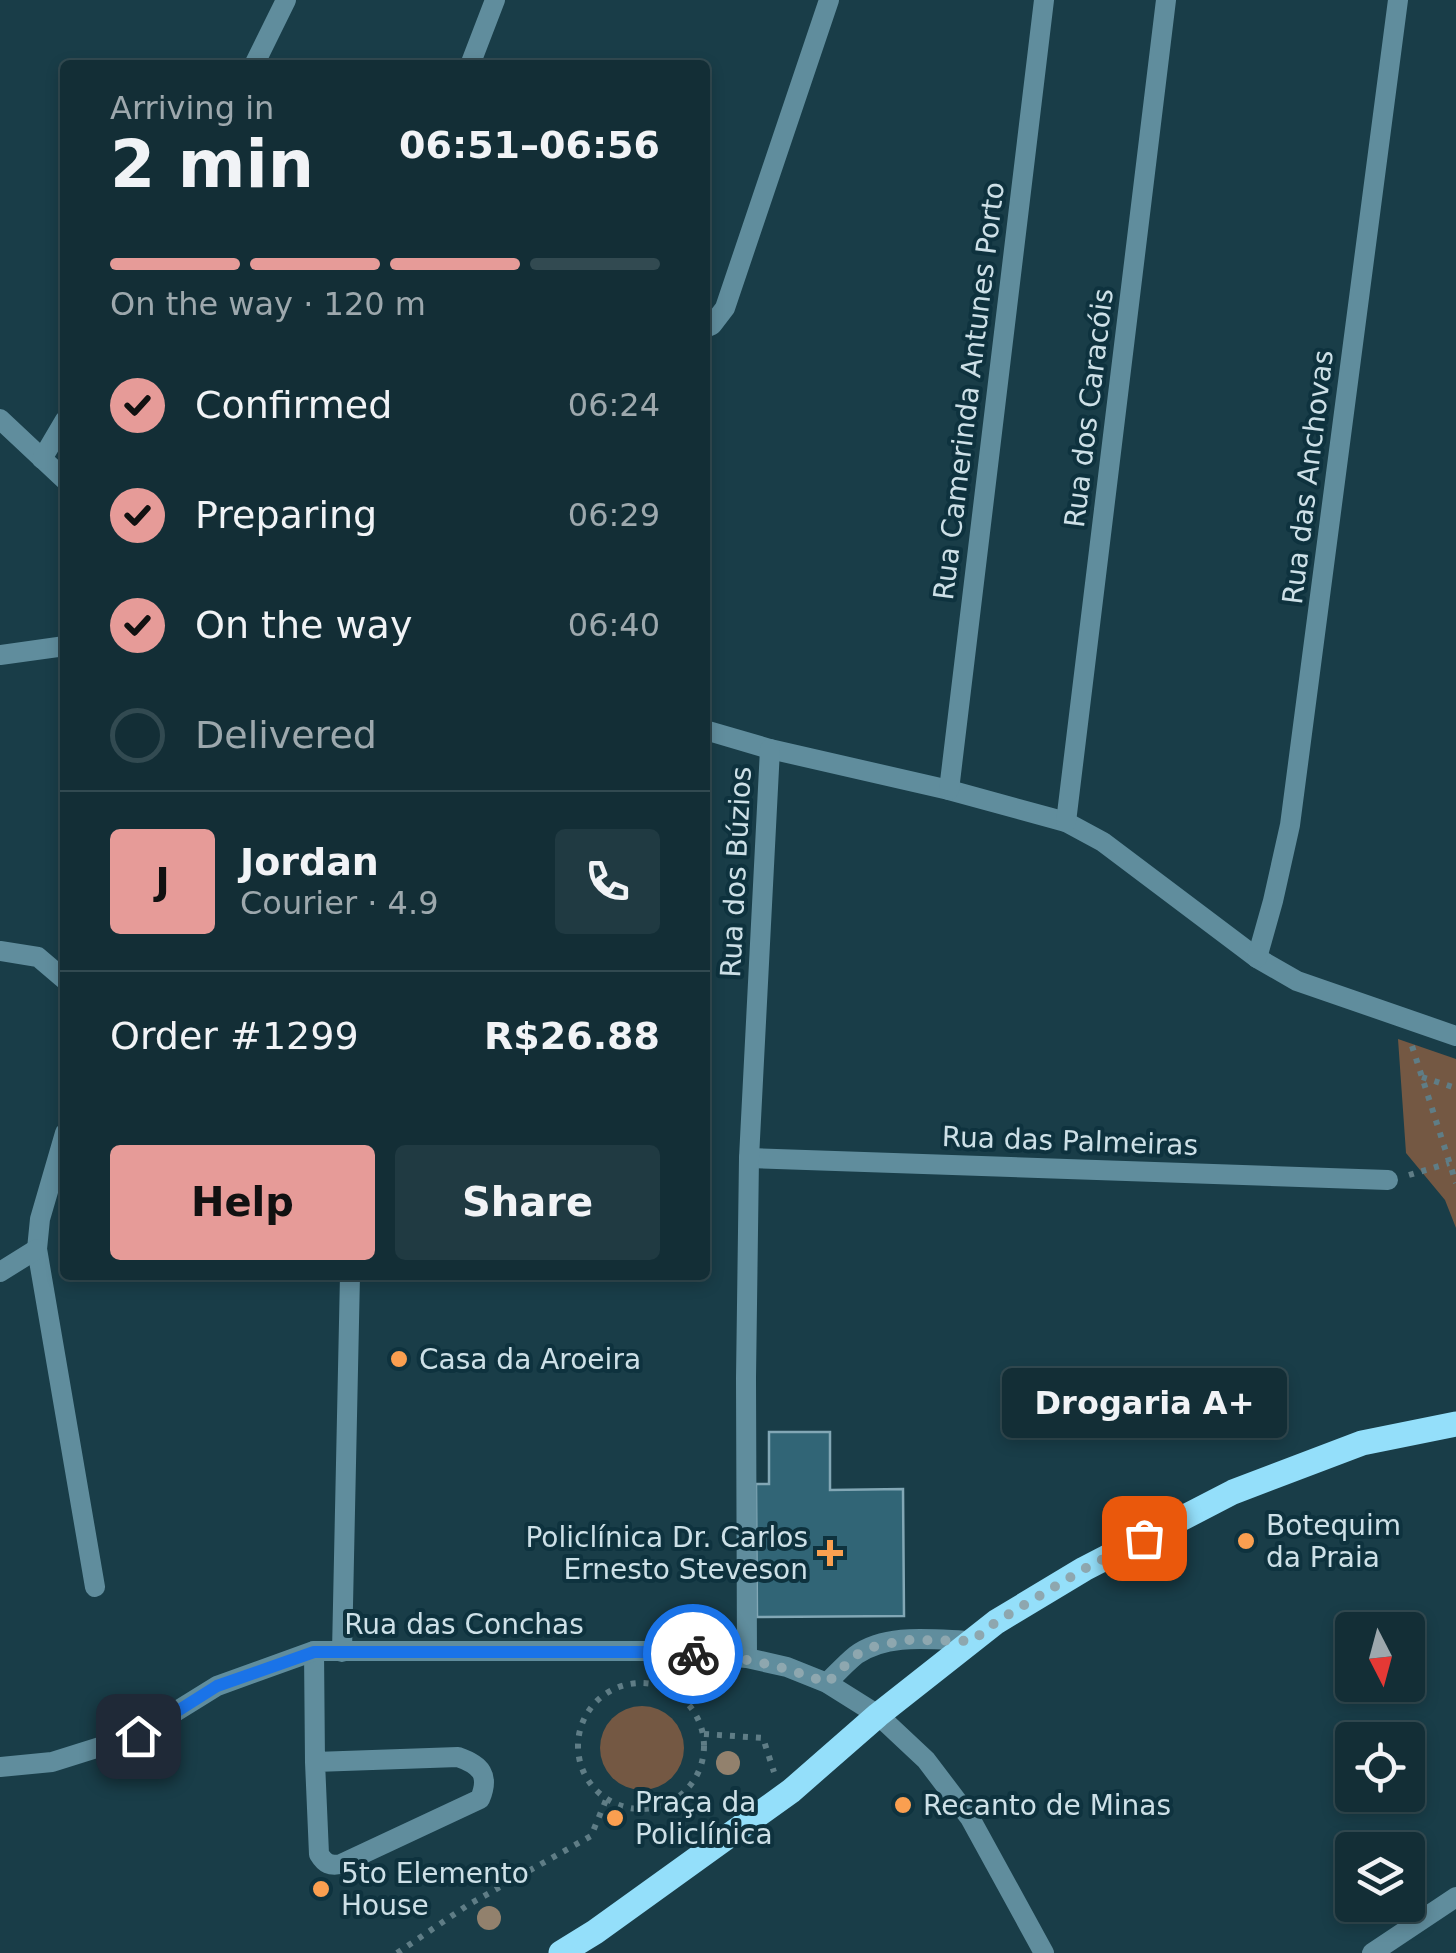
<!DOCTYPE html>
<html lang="en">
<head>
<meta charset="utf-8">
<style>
	:root { --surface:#132e36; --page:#203a42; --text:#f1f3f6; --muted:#9da8ad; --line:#324a51; --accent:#e69b98 }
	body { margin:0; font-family:"DejaVu Sans",sans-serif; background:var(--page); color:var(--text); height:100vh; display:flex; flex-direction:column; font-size:38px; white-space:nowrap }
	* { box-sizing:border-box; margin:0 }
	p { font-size:32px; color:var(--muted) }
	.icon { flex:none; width:55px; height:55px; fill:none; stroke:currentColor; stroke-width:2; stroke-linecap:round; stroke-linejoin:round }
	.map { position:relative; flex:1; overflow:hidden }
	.details { position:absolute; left:60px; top:60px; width:650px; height:1220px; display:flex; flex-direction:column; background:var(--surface); border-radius:10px; box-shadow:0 5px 15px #0003,0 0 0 2px var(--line) }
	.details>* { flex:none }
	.needle { width:65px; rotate:174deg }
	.fabs { position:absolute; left:1335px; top:1612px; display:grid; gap:20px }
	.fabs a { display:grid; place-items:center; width:90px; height:90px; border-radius:10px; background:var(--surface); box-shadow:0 5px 15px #0003,0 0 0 2px var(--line); font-size:50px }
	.pin { position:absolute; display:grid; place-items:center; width:85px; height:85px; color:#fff; margin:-42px; border-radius:20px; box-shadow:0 5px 15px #0006 }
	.courier { position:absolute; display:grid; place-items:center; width:100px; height:100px; margin:-50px; border:8px solid #1a73e8; border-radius:50%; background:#fff; color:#222; box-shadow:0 2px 12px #0007 }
	.bubble { position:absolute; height:70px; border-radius:10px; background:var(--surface); box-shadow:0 5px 15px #0003,0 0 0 2px var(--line); font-size:32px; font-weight:700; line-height:70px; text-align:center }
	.summary em { font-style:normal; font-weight:700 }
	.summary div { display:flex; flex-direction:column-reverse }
	.summary { display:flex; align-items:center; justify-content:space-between; height:170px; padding:0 50px }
	h1 { font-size:65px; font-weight:700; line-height:75px }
	.bar { display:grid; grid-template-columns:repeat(4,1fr); gap:15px 10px; align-content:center; height:120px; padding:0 50px }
	.bar i { height:12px; border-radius:8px; background:var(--line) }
	.bar .on { background:var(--accent) }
	.bar p { grid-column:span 4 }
	.line { display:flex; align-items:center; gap:25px; padding:0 50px; border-top:2px solid var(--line) }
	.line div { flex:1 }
	.round { display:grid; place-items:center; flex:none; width:105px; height:105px; border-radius:10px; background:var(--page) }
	ol { padding:0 50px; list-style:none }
	li { display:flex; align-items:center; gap:30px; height:110px }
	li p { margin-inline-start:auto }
	li .icon { padding:10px; border-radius:50%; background:var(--accent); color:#111; stroke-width:4 }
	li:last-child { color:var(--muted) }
	li i { width:55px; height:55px; border:5px solid var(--line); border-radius:50% }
	.cta { display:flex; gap:20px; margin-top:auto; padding:20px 50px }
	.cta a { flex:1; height:115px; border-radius:10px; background:var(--accent); color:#111; font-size:40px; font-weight:700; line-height:115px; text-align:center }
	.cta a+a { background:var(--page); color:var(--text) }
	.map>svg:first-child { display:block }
	.green { fill:#745843 }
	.building { fill:#316576; stroke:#82a7b5; stroke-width:2.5 }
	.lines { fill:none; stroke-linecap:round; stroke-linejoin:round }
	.path { stroke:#5f7d86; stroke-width:6; stroke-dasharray:5 8; stroke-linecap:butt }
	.street { stroke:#608d9d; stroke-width:20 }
	.primary { stroke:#94dffa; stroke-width:25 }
	.tree { fill:#92816d }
	.done { stroke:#8ea7af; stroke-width:10; stroke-dasharray:0 18 }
	.route { stroke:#1a73e8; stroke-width:12 }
	.poi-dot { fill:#fa9f50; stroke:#0e323e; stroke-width:4 }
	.labels { text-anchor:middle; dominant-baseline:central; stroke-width:8; stroke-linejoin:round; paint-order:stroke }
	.street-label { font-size:28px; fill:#cde0e7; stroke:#0e323e }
	.poi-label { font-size:28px; fill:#cde0e7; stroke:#0e323e; text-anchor:start }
</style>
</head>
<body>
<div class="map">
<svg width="1456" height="1953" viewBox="0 0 1456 1953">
	<rect width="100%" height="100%" fill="#193d48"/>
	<g class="green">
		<path d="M1398,1039L1456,1059V1228L1445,1200L1406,1153Z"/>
		<circle cx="642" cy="1748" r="42"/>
	</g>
	<path class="building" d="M769,1432H830V1490L903,1489L904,1616L757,1617L756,1484H769Z"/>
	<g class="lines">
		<g class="path">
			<path d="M1412,1046L1456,1183"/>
			<path d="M1422,1077L1456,1088"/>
			<path d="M1409,1175L1449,1163"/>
			<circle cx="641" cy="1746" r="63"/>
			<path d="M704,1734L763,1738L774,1772"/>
			<path d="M397,1953L468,1905L591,1836L606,1800"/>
		</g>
		<g class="street">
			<path d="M254,65L286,0"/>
			<path d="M470,65L495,0"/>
			<path d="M705,328L712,325L725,308L829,0"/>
			<path d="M0,419L65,480"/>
			<path d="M42,459L65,420"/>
			<path d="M0,655L65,646"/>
			<path d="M705,730L770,749L949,790L1066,822L1103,842L1257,958L1297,981L1456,1036"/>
			<path d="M949,790L1044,0"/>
			<path d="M1066,822L1166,0"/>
			<path d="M0,951L38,957L65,980"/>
			<path d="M1257,958L1273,901L1290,825L1398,0"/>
			<path d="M65,1133L40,1219L37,1249L95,1587"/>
			<path d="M749,1158L1388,1180"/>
			<path d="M0,1272L37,1249"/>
			<path d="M314,1651L315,1762L319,1854C325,1864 330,1866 341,1864L480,1799C490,1775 481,1765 458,1757L315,1762"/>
			<path d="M342,1652L350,1275"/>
			<path d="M747,1658L746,1378L749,1158L770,749"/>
			<path d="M827,1683C836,1674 846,1663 856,1655C888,1632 935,1640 972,1641"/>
			<path d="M0,1767L52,1762L138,1735L217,1686L314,1651H662L747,1658L787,1667L827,1683L878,1715L926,1760L970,1818L1044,1953"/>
			<path d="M1372,1953L1456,1897"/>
		</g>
		<path class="primary" d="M561,1953L595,1932L791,1791L878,1715L996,1622L1084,1569L1233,1492L1362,1443L1456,1424"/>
	</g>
	<g class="tree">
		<circle cx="728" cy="1763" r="12"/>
		<circle cx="489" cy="1918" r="12"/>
	</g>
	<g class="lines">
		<path class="done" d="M693,1654C746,1658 778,1664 827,1683L856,1655L873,1647L906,1640L972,1641L996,1622L1084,1569L1144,1538"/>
		<path class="route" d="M138,1736L217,1686L314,1652H662L693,1654"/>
	</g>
	<g class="poi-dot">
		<circle cx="399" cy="1359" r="10"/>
		<circle cx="1246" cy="1541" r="10"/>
		<path d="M825 1538h10v10h10v10h-10v10h-10v-10h-10v-10h10z"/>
		<circle cx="903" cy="1805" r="10"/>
		<circle cx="615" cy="1818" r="10"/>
		<circle cx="321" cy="1889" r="10"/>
	</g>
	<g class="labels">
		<g class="street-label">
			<text transform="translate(969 391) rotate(-83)">Rua Camerinda Antunes Porto</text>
			<text transform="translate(1089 408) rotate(-83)">Rua dos Caracóis</text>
			<text transform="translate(1308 477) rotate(-83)">Rua das Anchovas</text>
			<text transform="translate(736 872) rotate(-87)">Rua dos Búzios</text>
			<text transform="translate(1070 1141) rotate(2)">Rua das Palmeiras</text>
			<text x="464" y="1624">Rua das Conchas</text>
		</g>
		<g class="poi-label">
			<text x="419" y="1359">Casa da Aroeira</text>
			<text x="1266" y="1525">Botequim<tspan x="1266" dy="32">da Praia</tspan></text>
			<text x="808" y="1537" text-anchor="end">Policlínica Dr. Carlos<tspan x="808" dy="32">Ernesto Steveson</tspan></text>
			<text x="635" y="1802">Praça da<tspan x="635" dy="32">Policlínica</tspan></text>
			<text x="923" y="1805">Recanto de Minas</text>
			<text x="341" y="1873">5to Elemento<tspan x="341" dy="32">House</tspan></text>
		</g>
	</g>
</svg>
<div class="fabs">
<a><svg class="needle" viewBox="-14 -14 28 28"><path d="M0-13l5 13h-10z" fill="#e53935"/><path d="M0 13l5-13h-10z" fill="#9da8ad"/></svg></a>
<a><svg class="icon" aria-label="locate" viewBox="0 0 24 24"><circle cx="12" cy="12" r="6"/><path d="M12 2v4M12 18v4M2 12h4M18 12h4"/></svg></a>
<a><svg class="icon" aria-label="layers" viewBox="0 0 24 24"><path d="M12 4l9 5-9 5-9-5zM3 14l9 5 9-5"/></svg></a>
</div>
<div class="pin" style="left:1144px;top:1538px;background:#ea580c"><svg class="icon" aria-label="bag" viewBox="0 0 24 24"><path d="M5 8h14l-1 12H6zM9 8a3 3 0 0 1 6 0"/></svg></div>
<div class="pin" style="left:138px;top:1736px;background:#1f2937"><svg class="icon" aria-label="home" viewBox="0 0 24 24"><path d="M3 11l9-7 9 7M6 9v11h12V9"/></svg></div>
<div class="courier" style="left:693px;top:1654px"><svg class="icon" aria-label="bike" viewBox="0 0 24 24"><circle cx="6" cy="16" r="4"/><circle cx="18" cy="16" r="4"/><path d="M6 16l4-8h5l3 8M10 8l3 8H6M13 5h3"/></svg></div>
<div class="bubble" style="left:1002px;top:1368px;width:285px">Drogaria A+</div>
<section class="details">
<div class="summary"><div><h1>2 min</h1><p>Arriving in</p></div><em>06:51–06:56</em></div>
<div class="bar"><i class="on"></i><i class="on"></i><i class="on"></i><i></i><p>On the way · 120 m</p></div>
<ol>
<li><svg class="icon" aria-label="check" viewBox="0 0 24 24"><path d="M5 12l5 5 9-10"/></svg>Confirmed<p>06:24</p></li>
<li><svg class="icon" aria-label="check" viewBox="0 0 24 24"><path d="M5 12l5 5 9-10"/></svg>Preparing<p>06:29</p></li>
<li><svg class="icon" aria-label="check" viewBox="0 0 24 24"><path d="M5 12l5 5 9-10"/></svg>On the way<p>06:40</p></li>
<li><i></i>Delivered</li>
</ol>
<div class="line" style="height:180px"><b class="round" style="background:var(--accent);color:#111">J</b><div><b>Jordan</b><p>Courier · 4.9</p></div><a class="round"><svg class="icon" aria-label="phone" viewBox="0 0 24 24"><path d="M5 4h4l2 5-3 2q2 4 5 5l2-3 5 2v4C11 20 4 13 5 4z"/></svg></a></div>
<div class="line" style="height:130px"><div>Order #1299</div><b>R$26.88</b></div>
<div class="cta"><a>Help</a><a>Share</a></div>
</section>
</div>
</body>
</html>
